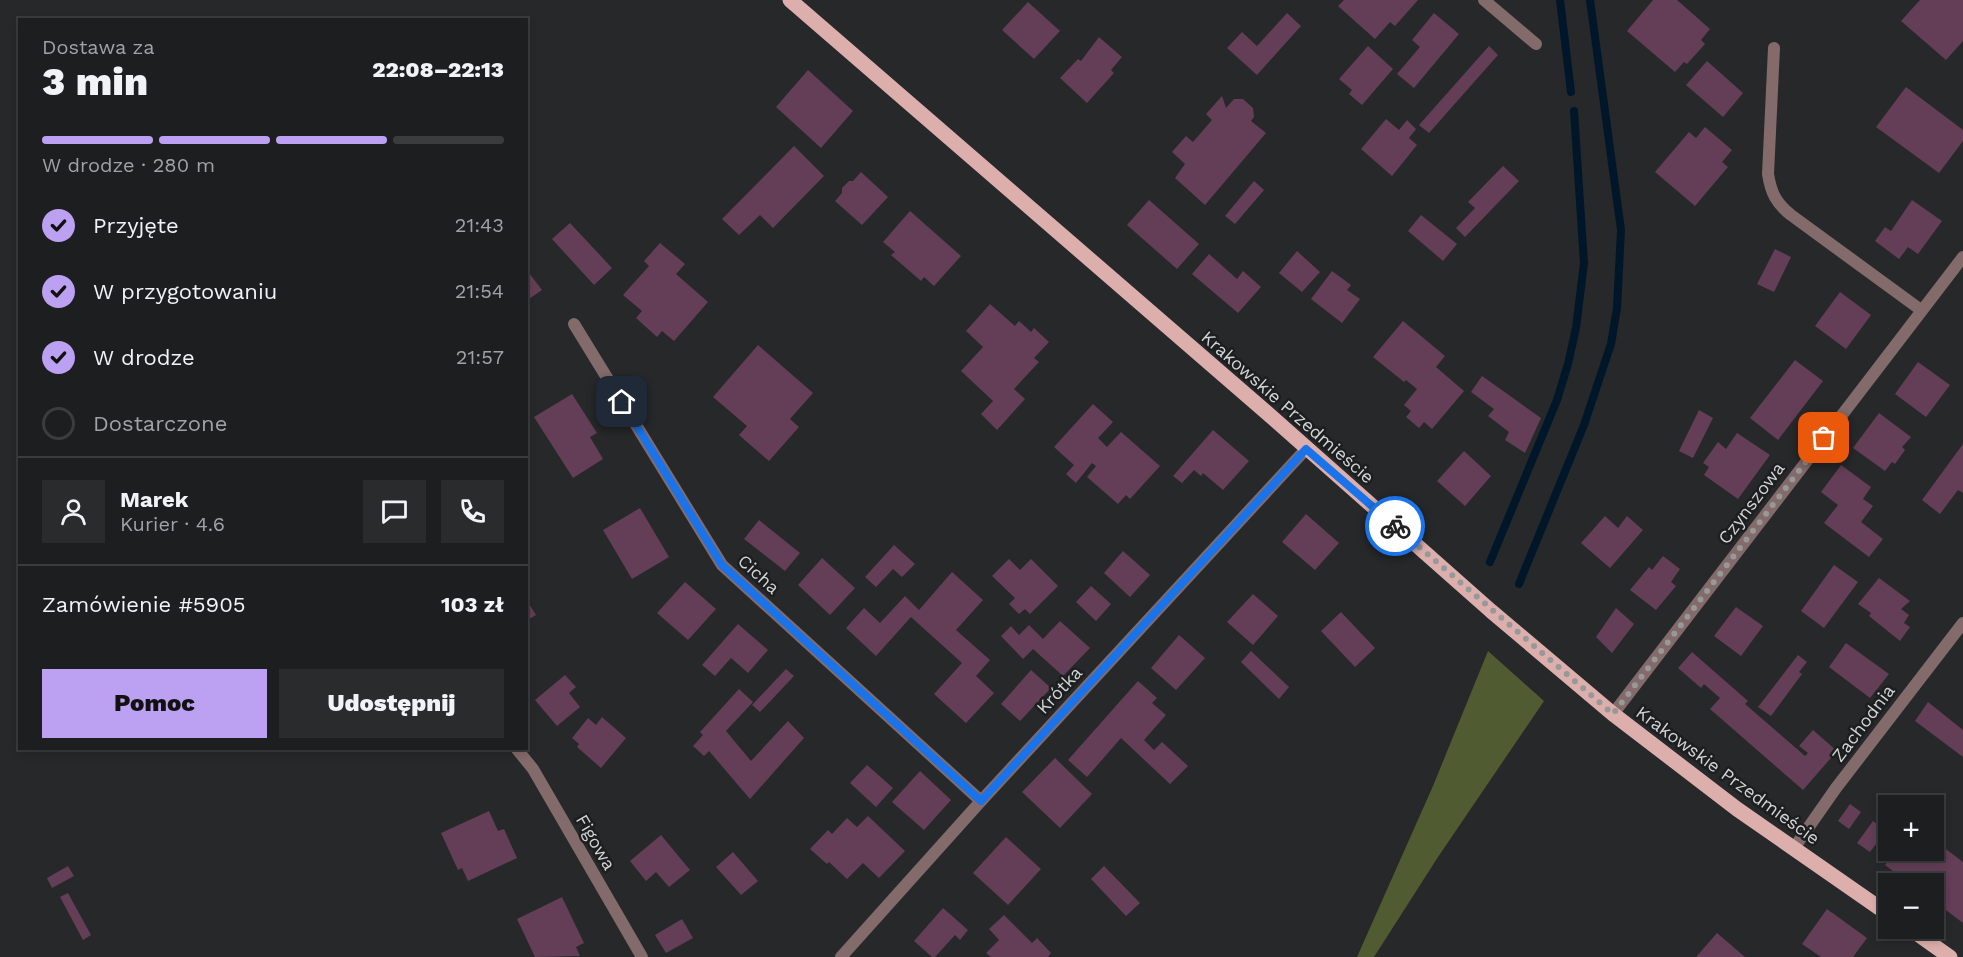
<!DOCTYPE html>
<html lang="pl">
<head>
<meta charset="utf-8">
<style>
	:root { --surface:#1d1e20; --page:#2a2b2d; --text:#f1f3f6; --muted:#a0a2a5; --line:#3b3c3e; --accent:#bca0f2 }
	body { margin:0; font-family:"Work Sans",sans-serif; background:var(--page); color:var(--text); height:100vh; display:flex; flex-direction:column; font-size:22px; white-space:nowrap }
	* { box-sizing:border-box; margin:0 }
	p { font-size:20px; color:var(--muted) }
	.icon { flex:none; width:33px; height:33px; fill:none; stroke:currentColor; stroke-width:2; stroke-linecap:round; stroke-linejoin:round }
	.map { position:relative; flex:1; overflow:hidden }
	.panel { position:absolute; left:18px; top:18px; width:510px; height:732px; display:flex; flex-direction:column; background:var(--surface); border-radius:0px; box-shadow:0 3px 9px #0003,0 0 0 2px var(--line) }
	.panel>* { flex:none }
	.fabs { position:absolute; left:1878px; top:795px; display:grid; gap:12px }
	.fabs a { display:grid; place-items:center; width:66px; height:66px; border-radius:0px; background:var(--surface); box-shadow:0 3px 9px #0003,0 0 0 2px var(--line); font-size:30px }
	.pin { position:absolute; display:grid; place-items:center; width:51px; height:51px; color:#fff; margin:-26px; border-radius:12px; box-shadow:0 3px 9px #0006 }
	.courier { position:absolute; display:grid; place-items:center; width:60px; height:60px; margin:-30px; border:4px solid #1a73e8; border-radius:50%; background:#fff; color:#222; box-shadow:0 2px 8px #0007 }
	.head em { font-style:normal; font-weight:800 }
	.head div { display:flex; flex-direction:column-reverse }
	.head { display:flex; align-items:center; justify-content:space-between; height:102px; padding:0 24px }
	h1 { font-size:39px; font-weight:800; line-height:45px }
	.bar { display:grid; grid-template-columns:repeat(4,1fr); gap:9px 6px; align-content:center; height:72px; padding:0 24px }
	.bar i { height:8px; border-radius:4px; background:var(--line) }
	.bar .on { background:var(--accent) }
	.bar p { grid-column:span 4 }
	.line { display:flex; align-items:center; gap:15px; padding:0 24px; border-top:2px solid var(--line) }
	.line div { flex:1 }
	.round { display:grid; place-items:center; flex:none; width:63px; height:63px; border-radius:0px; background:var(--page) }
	ol { padding:0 24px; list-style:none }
	li { display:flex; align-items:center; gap:18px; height:66px }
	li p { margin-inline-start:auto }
	li .icon { padding:6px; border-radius:50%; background:var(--accent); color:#111; stroke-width:4 }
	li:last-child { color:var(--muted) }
	li i { width:33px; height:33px; border:3px solid var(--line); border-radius:50% }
	.button { display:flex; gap:12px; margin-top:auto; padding:12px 24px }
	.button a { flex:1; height:69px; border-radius:0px; background:var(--accent); color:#111; font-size:24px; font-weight:800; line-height:69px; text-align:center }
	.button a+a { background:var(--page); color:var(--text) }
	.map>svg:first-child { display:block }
	.forest { fill:#515b31 }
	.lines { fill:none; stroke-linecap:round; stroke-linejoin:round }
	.stream { stroke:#00172a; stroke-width:8 }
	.building { fill:#633e56 }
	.street { stroke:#826b6a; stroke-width:12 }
	.primary { stroke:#ddafac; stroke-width:15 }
	.done { stroke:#979899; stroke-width:6; stroke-dasharray:0 10.8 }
	.route { stroke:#1a73e8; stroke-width:8 }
	.labels { text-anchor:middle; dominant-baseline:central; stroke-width:5; stroke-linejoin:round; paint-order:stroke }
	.street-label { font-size:18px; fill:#d3d4d5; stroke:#1d1e20 }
</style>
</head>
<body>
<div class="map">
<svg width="1963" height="957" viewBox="0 0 1963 957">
	<rect width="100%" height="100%" fill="#27282a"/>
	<path class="forest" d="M1488,651L1544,701L1438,857L1374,957H1357L1433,786Z"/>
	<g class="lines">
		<g class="stream">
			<path d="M1560,0L1571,92"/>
			<path d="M1490,562L1557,400L1568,364L1576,328L1584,263L1574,111"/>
			<path d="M1519,584L1584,425L1611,344L1617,308L1621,230L1590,0"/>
		</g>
	</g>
	<g class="building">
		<path d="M1344,0H1418L1395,26L1390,22L1375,39L1338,6Z"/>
		<path d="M1653,0H1677L1710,29L1701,40L1705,44L1687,64L1684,62L1675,72L1627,31Z"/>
		<path d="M1920,0H1963V41L1946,60L1901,21Z"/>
		<path d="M1028,2L1060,31L1034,59L1002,30Z"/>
		<path d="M1287,13L1301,26L1257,75L1227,48L1242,32L1257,46Z"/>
		<path d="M1434,13L1459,34L1414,88L1397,74L1420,47L1412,40Z"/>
		<path d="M1099,37L1122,57L1111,70L1114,73L1087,103L1060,78L1078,59L1081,61Z"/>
		<path d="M1368,46L1393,69L1362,105L1349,94L1352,90L1339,79Z"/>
		<path d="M1489,46L1498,55L1429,133L1419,125Z"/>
		<path d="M1707,61L1743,93L1723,117L1686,85Z"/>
		<path d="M808,70L853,111L821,148L776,107Z"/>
		<path d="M1906,87L1963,130V141L1939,173L1876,127Z"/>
		<path d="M1222,96L1226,108L1234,99H1243L1253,108L1254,117L1251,121L1266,133L1205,205L1175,178L1185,164L1172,152L1186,136L1193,142L1212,120L1206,114Z"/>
		<path d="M1386,119L1399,130L1407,120L1416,129L1409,138L1417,145L1392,176L1361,149Z"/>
		<path d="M1705,127L1732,150L1722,162L1728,167L1695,206L1655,172L1689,132L1696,138Z"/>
		<path d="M794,146L824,176L773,228L760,215L739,235L722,219Z"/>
		<path d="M1503,166L1519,181L1465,237L1456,228L1475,208L1468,202Z"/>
		<path d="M861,172L888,197L862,225L835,201L842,193V188L849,181H853Z"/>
		<path d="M1254,181L1264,190L1235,224L1225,216Z"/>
		<path d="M1149,200L1199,244L1177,269L1127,225Z"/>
		<path d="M1912,200L1942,221L1918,254L1908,247L1899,259L1875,241L1885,227L1891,231Z"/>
		<path d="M910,211L961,256L934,286L924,277L921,281L891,255L895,252L883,242Z"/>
		<path d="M1421,215L1457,244L1443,261L1408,231Z"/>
		<path d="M570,223L612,268L594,285L552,239Z"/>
		<path d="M660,243L685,264L676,274L708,302L674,341L662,331L657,337L636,318L642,311L623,295L649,266L644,261Z"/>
		<path d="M1775,249L1791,257L1774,292L1757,284Z"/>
		<path d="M1297,251L1320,272L1302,292L1279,273Z"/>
		<path d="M1209,254L1237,279L1243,271L1261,287L1238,313L1192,274Z"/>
		<path d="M526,269L542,290L526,301Z"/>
		<path d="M1332,271L1351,285L1347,290L1360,299L1342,323L1311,299Z"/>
		<path d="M1840,292L1871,315L1846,349L1815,326Z"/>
		<path d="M990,304L1015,326L1019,321L1031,332L1034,328L1049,342L1034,358L1039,362L1014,389L1025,399L997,430L981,414L993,401L961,371L983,347L966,331Z"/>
		<path d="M1403,321L1445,356L1436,367L1464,391L1432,429L1424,422L1419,428L1406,417L1411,411L1404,405L1417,389L1406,380L1404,382L1373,357Z"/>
		<path d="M758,345L813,393L790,419L799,427L769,461L739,435L747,426L713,397Z"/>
		<path d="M1795,360L1823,381L1778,440L1750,418Z"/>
		<path d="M1918,362L1950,385L1926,417L1895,394Z"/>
		<path d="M1482,376L1541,418L1525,453L1505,440L1509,432L1488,416L1494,409L1471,392Z"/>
		<path d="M572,394L597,433L590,437L603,459L573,478L534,417Z"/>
		<path d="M1093,404L1113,422L1098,438L1107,447L1121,432L1160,466L1130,499L1126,495L1118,504L1087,477L1096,466L1092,463L1076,483L1066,474L1074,465L1054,447Z"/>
		<path d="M1699,410L1713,418L1693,458L1679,451Z"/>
		<path d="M1879,413L1911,437L1902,447L1905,450L1895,464L1892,462L1885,471L1853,448Z"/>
		<path d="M1213,430L1249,461L1223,490L1203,473L1201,476L1194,470L1182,483L1173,476Z"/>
		<path d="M1737,433L1770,455L1738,499L1704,475L1709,467L1703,463L1718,442L1726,449Z"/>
		<path d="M1963,444V493L1958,490L1940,514L1922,500Z"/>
		<path d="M1464,451L1491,476L1465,506L1437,481Z"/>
		<path d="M1841,465L1871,487L1863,499L1873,506L1861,522L1883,539L1869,557L1824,523L1838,505L1821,492Z"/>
		<path d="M640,508L669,557L632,579L603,530Z"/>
		<path d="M1306,514L1339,543L1315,570L1282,542Z"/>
		<path d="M1605,516L1618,528L1627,516L1643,530L1610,568L1581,543Z"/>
		<path d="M759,520L800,553L785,571L744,539Z"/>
		<path d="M894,545L915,564L902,577L893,569L876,587L865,577Z"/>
		<path d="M1123,551L1150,575L1130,597L1104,573Z"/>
		<path d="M1663,556L1680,569L1671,582L1676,586L1656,610L1630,590L1649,567L1652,570Z"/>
		<path d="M822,558L855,588L830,615L798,585Z"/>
		<path d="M1009,559L1020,570L1031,559L1058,586L1030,614L1025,609L1019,614L1009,604L1015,598L992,576Z"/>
		<path d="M1834,565L1858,582L1824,628L1801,611Z"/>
		<path d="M952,572L983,600L956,630L990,660L976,676L994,693L966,723L934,694L962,663L911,617L876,656L846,628L864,608L880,623L905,596L919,610Z"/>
		<path d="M1879,578L1910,601L1901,609L1909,615L1904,623L1910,627L1900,641L1869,616L1871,613L1858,604Z"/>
		<path d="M685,582L716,609L688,640L657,613Z"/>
		<path d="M1091,586L1111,604L1096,621L1076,602Z"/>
		<path d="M1253,594L1278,616L1253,645L1227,622Z"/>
		<path d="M526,599L536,615L526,621Z"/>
		<path d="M1736,607L1763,626L1741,656L1714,636Z"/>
		<path d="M1616,608L1634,624L1612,653L1596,637Z"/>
		<path d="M1341,612L1375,648L1355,667L1321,631Z"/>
		<path d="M1060,621L1090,648L1063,676L1033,649L1023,659L1001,636L1011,626L1019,635L1029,625L1043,639Z"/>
		<path d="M738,624L768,650L748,673L731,658L715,676L702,665Z"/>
		<path d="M1179,635L1205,658L1176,690L1151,668Z"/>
		<path d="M1846,643L1889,674L1870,698L1829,667Z"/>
		<path d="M1251,651L1289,687L1279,699L1241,662Z"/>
		<path d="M1692,652L1748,701L1745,704L1805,756L1808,753L1799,746L1813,730L1837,751L1803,790L1710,709L1720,698L1704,684L1701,688L1678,668Z"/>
		<path d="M1798,655L1807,662L1799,672L1802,674L1771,716L1758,707Z"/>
		<path d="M786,669L794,676L760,712L752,705Z"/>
		<path d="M1031,670L1051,688L1020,721L1001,704Z"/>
		<path d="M565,675L576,687L569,693L580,707L557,726L535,700Z"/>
		<path d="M1138,681L1157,698L1152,703L1166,715L1144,740L1154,750L1162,742L1188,766L1170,784L1121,738L1087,777L1068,760Z"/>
		<path d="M739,689L753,702L726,731L751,761L788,721L804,738L750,799L709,751L704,756L693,746L703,735L700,732Z"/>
		<path d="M1928,702L1963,730V757L1915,721Z"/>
		<path d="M602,717L626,738L601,768L577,747L579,744L572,738L588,718L596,725Z"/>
		<path d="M1055,758L1092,794L1060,828L1022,792Z"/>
		<path d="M867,765L893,788L876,807L850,783Z"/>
		<path d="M920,771L951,800L924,830L892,802Z"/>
		<path d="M1850,804L1861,812L1849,829L1838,821Z"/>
		<path d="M489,811L498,831L504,829L517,858L468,881L462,868L458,870L441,833Z"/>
		<path d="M868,816L905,851L879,878L863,863L847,879L829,862L827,864L810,849L828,830L832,834L847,818L857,827Z"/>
		<path d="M1873,821L1886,831L1870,852L1857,843Z"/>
		<path d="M661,835L690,870L669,887L656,872L646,881L630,861Z"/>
		<path d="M1006,837L1041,869L1008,905L973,873Z"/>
		<path d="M1934,840L1963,862V923L1934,901V884H1910L1885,865L1896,850H1934Z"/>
		<path d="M733,852L758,881L741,895L716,867Z"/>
		<path d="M68,866L74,876L52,888L47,878Z"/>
		<path d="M1104,866L1140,903L1126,916L1091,879Z"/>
		<path d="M68,893L91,935L83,940L60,897Z"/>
		<path d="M562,897L584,943L576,947L580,956L535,957L517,919Z"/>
		<path d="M943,908L968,930L960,940L955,935L935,957H932L914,941Z"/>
		<path d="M1827,909L1867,938L1853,957H1821L1802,944Z"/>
		<path d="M1004,915L1032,943L1037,938L1051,953L1048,957H991L986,953L999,940L989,929Z"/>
		<path d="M682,919L693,938L666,953L655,935Z"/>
		<path d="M1717,933L1745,957H1696Z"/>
	</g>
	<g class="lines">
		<g class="street">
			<path d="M1484,0L1536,44"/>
			<path d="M1774,48L1768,174C1771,193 1776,203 1791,215L1921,310"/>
			<path d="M574,324L722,565L981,801"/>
			<path d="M1613,714L1963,257"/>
			<path d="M516,748L533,769L642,957"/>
			<path d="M1794,848L1836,788L1963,623"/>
			<path d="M841,957L981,801L1306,449"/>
		</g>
		<g class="primary">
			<path d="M790,0L1266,412L1491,611L1613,714L1737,809L1888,914"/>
			<path d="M1909,928L1950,957"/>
		</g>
	</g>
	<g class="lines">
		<path class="done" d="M1395,526L1613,714L1824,438"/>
		<path class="route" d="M622,402L722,565L981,801L1306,449L1395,526"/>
	</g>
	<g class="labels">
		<g class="street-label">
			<text transform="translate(1288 407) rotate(41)">Krakowskie Przedmieście</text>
			<text transform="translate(1751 503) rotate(-53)">Czynszowa</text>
			<text transform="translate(759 574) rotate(42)">Cicha</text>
			<text transform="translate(1059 690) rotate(-47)">Krótka</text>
			<text transform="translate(1863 723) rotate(-53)">Zachodnia</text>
			<text transform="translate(1728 775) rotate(36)">Krakowskie Przedmieście</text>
			<text transform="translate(596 842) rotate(60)">Figowa</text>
		</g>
	</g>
</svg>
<div class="fabs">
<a>+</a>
<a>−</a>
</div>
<div class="pin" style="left:1824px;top:438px;background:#ea580c"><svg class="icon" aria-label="bag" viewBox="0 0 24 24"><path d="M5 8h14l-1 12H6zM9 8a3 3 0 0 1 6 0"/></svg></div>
<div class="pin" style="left:622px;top:402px;background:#1f2937"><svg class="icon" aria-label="home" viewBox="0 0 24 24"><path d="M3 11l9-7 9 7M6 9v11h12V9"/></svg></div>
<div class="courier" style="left:1395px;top:526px"><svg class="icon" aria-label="bike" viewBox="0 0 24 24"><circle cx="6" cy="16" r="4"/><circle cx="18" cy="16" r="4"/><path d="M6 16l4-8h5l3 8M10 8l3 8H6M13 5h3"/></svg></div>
<section class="panel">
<div class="head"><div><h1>3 min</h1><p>Dostawa za</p></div><em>22:08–22:13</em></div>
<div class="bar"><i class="on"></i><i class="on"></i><i class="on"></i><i></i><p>W drodze · 280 m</p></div>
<ol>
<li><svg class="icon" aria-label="check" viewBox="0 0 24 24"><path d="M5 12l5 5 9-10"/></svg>Przyjęte<p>21:43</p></li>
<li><svg class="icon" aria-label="check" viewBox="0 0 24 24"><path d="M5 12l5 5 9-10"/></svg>W przygotowaniu<p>21:54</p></li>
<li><svg class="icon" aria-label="check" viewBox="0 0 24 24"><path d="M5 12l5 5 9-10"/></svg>W drodze<p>21:57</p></li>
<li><i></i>Dostarczone</li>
</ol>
<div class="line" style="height:108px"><a class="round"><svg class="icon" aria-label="person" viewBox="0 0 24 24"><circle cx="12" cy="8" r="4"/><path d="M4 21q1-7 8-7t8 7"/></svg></a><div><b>Marek</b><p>Kurier · 4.6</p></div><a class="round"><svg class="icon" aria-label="chat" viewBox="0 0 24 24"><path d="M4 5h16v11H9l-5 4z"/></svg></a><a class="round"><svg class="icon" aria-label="phone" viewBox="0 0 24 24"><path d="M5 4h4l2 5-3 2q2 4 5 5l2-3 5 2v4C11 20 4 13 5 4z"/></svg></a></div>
<div class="line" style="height:78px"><div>Zamówienie #5905</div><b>103 zł</b></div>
<div class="button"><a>Pomoc</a><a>Udostępnij</a></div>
</section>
</div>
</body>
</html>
